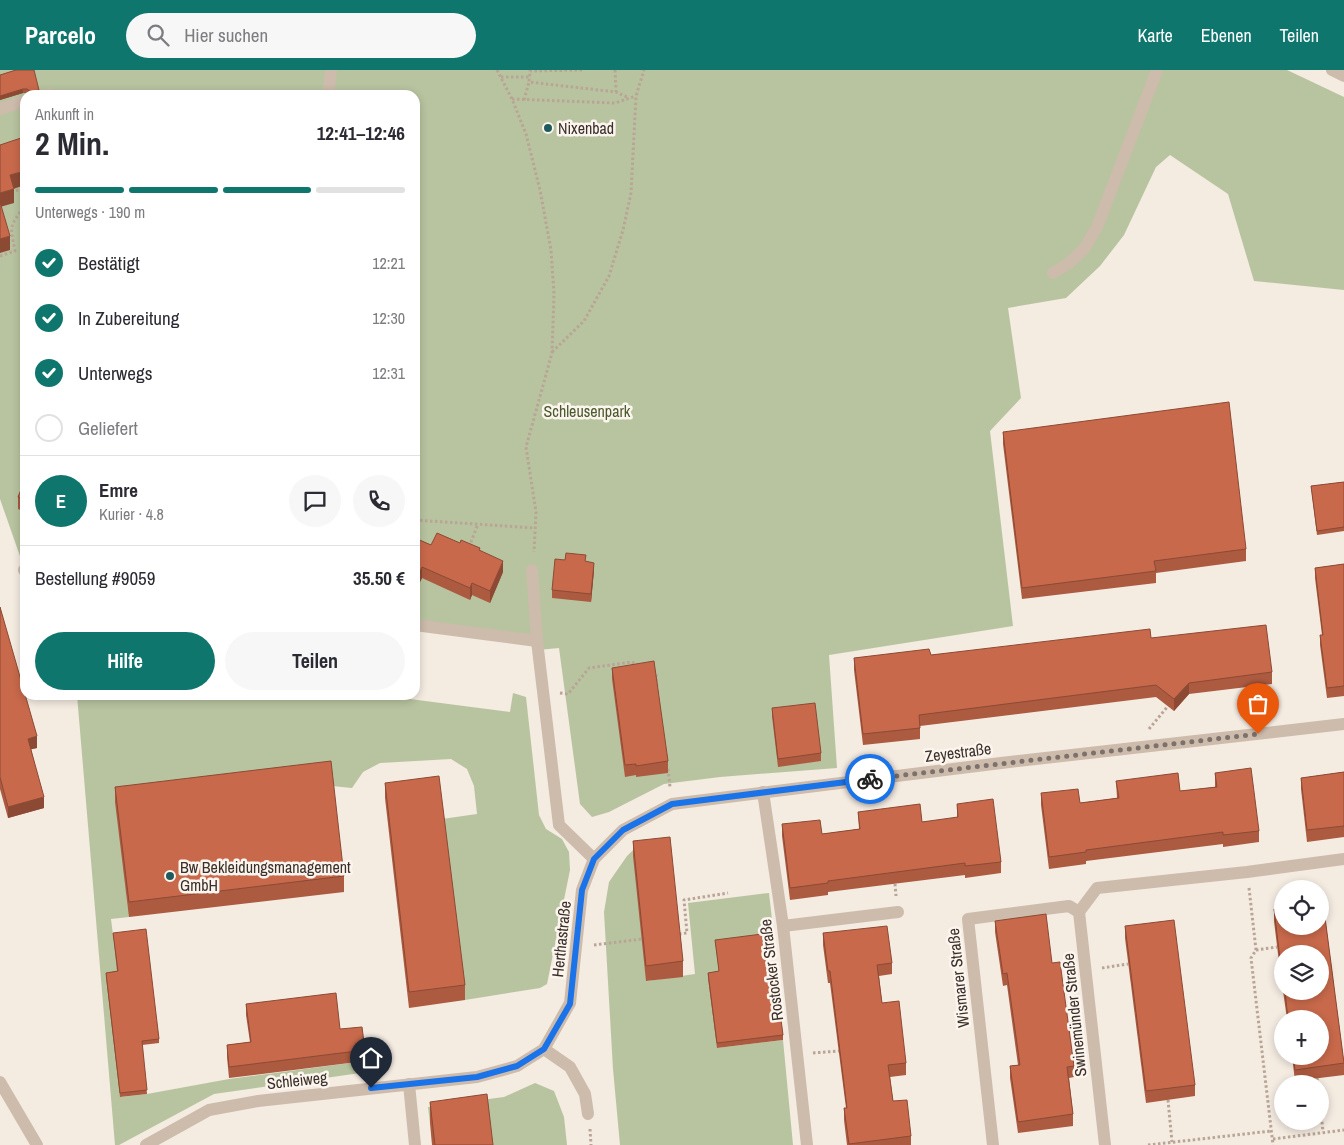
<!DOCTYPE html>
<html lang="de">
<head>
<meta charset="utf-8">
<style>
	:root { --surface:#fff; --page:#f7f7f7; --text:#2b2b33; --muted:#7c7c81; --line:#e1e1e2; --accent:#0f766e }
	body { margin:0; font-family:"Archivo Narrow",sans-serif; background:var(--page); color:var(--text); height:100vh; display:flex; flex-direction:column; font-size:19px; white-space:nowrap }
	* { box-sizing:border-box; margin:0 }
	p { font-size:16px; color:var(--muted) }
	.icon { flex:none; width:28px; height:28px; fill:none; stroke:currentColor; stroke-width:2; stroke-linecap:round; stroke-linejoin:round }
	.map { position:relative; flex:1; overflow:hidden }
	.side { position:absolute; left:20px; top:20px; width:400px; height:610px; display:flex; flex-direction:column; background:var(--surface); border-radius:15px; box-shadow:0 2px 8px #0003 }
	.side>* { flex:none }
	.controls { position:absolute; left:1274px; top:810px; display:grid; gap:10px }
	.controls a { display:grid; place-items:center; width:55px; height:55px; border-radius:50%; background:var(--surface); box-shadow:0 2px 8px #0003; font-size:25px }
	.pin { position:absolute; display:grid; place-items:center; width:42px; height:42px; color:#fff; margin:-51px -21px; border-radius:50% 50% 50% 0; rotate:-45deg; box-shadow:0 0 5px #0007 }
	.pin .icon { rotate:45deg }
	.courier { position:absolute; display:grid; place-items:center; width:50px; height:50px; margin:-25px; border:4px solid #1a73e8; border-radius:50%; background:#fff; color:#222; box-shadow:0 1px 6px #0007 }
	.headline em { font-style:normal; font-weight:700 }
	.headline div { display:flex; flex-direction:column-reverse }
	.headline { display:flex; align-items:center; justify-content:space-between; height:85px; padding:0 15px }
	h1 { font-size:32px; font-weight:700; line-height:38px }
	.bar { display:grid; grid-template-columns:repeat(4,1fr); gap:8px 5px; align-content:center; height:60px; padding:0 15px }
	.bar i { height:6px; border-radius:4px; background:var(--line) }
	.bar .selected { background:var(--accent) }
	.bar p { grid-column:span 4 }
	.line { display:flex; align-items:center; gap:12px; padding:0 15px; border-top:1px solid var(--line) }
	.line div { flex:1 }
	.round { display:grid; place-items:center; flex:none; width:52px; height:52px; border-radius:26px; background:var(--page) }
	ol { padding:0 15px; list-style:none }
	li { display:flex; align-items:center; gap:15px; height:55px }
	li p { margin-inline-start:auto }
	li .icon { padding:5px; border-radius:50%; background:var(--accent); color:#fff; stroke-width:4 }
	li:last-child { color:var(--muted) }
	li i { width:28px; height:28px; border:2px solid var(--line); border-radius:50% }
	.cta { display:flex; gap:10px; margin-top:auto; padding:10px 15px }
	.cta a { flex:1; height:58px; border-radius:30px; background:var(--accent); color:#fff; font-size:20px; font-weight:700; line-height:58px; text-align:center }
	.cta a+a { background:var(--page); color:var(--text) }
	header { display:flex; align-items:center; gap:30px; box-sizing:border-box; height:70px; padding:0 25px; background:var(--accent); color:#fff }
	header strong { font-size:24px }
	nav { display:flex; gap:28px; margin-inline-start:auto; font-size:18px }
	.search { width:350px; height:45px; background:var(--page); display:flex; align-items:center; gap:12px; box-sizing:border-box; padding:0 18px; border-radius:28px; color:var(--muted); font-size:19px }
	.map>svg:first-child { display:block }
	.green { fill:#b8c4a0 }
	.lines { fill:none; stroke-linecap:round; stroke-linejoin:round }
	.path { stroke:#b9a596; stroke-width:3; stroke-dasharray:2.5 2.5; stroke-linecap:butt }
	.service { stroke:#cdbbac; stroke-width:12 }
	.minor { stroke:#cdbbac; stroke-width:12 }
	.wall { fill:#ac5a40 }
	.shaded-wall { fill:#8c4a34 }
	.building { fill:#c8694b; stroke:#8c4a34 }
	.done { stroke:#7c716b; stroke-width:5; stroke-dasharray:0 9 }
	.route { stroke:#1a73e8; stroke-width:6 }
	.poi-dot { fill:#1f5a5e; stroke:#fbf5ee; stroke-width:2 }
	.labels { text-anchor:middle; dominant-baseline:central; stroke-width:5; stroke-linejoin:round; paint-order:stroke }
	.poi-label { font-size:16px; fill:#3b302b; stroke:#fbf5ee; text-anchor:start }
	.park-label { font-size:16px; fill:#4a5a2e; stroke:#fbf5ee }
	.street-label { font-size:16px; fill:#3b302b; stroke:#fbf5ee }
</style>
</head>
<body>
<header>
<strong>Parcelo</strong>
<div class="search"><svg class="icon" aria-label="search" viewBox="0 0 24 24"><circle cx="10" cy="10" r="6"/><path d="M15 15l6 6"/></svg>Hier suchen</div>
<nav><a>Karte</a><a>Ebenen</a><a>Teilen</a></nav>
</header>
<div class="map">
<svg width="1344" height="1075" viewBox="0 0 1344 1075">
	<rect width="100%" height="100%" fill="#f4ebe1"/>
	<g class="green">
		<path d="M0,0H1287L1344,27V220L1254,211L1228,124L1170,85L1156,97L1124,165L1100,196L1066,228L1008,238L1021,328L990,361L1013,556L829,585L837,698L720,707L664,714L609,742L592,747L580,734L559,578L538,580L537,572L415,555V25H25V492L21,489L0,429Z"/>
		<path d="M513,623L526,627L539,745L546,759L562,769L569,782L570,800L547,914L540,918L465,930L442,749L477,744L474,716L467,699L451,689L380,693L363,702L352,718L332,716L129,847L111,849L118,905L121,1027L147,1024L229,1009L365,991L367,1002L214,1024L119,1075H115L77,625H379L510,642Z"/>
		<path d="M636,777L647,911L695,904L688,833L769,823L774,867L762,869L719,906L717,978L783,970L793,1075H620L613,999L604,842L609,812L627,786Z"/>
		<path d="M535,1013L554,1021L564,1047L567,1075H490L430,1053L428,1037L504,1027Z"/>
	</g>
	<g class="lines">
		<g class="path">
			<path d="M497,0L512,29L526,64L540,120L551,180L554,224L552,283L526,377L536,442L534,482"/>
			<path d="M582,0L530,1L529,12L616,22L629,28"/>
			<path d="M615,0L616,22"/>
			<path d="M501,7H529"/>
			<path d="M512,29L615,33L636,26"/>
			<path d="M524,30L529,12"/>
			<path d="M22,51L25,61"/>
			<path d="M11,122L25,118"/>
			<path d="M0,186L15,181C10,156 9,156 25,136"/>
			<path d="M552,282L584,251L609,206L623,160L631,123L636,26L644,0"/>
			<path d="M415,450L535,458"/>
			<path d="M469,477L478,454"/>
			<path d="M653,601L656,603L657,616"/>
			<path d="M560,623L568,624L589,598L632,592L640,596"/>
			<path d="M1149,659L1168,636"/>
			<path d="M668,699L670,717"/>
			<path d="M895,814L896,826"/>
			<path d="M1249,818L1256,880L1251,888L1273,1075"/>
			<path d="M679,864L687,863L684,830L728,823"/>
			<path d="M594,875L642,869"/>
			<path d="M1256,880L1277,877"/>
			<path d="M1102,898L1128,894"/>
			<path d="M813,983L839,981"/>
			<path d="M1317,1008L1318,1014"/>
			<path d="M1168,1030L1172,1072"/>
			<path d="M1320,1032L1323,1062"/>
			<path d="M590,1059L591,1075"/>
			<path d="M1273,1069L1344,1060"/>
			<path d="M1148,1075L1271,1061"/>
		</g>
		<g class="service">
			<path d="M47,25L50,24"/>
			<path d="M328,25L331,0"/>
			<path d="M0,39L25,31"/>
			<path d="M1053,203L1069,193L1084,179L1097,157L1157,0"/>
			<path d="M0,1012L37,1075"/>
			<path d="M409,1014L415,1075"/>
			<path d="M993,1075L968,849L1069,836L1079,842"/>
			<path d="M1105,1075L1079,842L1097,818L1247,802L1344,789"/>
		</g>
		<g class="minor">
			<path d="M1332,0L1344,6"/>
			<path d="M24,500H25"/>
			<path d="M532,500L537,571L559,755L594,789"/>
			<path d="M415,555L537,571"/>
			<path d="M763,722L783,856L807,1075"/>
			<path d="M783,856L898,842"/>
			<path d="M544,979L570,997L585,1024L588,1044"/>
			<path d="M146,1075L209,1040L258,1031L477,1007L517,996L544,979L570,933L582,820L594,789L623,760L672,734L1001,693L1344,654"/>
		</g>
	</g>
	<g class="wall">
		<path d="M0,5L39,23L34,25H30L27,23H23L0,30Z"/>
		<path d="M1003,362L1246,479V491L1156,503V513L1022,529L1003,374Z"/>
		<path d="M25,410V442L18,439V427Z"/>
		<path d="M1344,412V461L1317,465L1311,416Z"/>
		<path d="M415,468L431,475L480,480L503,502L490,533L472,525L470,530L422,508L417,518L415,517Z"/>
		<path d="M586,492L594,500L591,532L552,528V520Z"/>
		<path d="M1344,494V626L1327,628L1320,575V565H1322L1315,508V498Z"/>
		<path d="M0,537L37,678L31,679L44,738L8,748L0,719Z"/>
		<path d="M1151,568L1272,602V614L1189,624L1174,641L1156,627L920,656V669L863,675L854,600V588L931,585Z"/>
		<path d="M612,598L668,691V703L636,707V705L625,707L612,609Z"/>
		<path d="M772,638L821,683V691L778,697L772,646Z"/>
		<path d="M1344,702V767L1307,772L1301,719V708Z"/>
		<path d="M1215,703L1259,761V772L1223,777V774L1086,791V794L1049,799L1041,735V723L1080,733L1117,728L1116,711L1180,721L1215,717Z"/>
		<path d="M385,713L465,915V930L409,938L385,728Z"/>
		<path d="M115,717L344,806V822L129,847L115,732Z"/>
		<path d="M957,734L1001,792V803L965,808V805L828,822V825L790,830L782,766V754L822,764L859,759L858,742L922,752L957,748Z"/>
		<path d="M633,771L683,891V907L646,911L633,786Z"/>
		<path d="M1323,832L1344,993V1005L1295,1011L1292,986H1320V949H1287L1283,921H1320V884H1282V917L1274,851V839L1282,838V856H1320V833Z"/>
		<path d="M995,851L1052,893L1074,996V1007L1069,1008L1073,1044V1056L1018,1063L1010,1008V996L1018,995L1007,915L1003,916L995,862Z"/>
		<path d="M1125,856L1195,1015V1026L1146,1033L1125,868Z"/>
		<path d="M113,863L159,969V973L142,975L147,1024L120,1027L106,907V903L117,901Z"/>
		<path d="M823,863L892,893V904L879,906L882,933L906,993V1005L890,1007L893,1031L911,1066V1075H847L844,1050V1038H846L830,913H828L823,875Z"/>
		<path d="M715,870L766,896L783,965V970L717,978L708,908V903L719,901Z"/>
		<path d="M246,934L340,959L365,980V991L229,1008L227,987V975L250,972L246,945Z"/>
		<path d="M430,1032L493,1075H432L430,1053Z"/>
	</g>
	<g class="shaded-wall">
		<path d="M23,19V23L0,30V26Z"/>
		<path d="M39,20V23L31,25V22Z"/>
		<path d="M25,101V115L10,120V105Z"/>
		<path d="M14,119V133L0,137V123Z"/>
		<path d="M10,166V180L0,183V169Z"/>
		<path d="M503,491V502L490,533V521Z"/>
		<path d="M594,493V500L591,532V524Z"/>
		<path d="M422,497V508L417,518V507Z"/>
		<path d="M472,513V525L470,530V518Z"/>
		<path d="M1189,613V624L1174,641V629Z"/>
		<path d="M37,666V678L28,680V669Z"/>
		<path d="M44,727V738L8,748V737Z"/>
	</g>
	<g class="building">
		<path d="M16,0H34L39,20L31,22L27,19H23L0,26V5Z"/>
		<path d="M21,68L25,80V101L10,105L14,119L0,123V75Z"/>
		<path d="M0,132L10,166L0,169Z"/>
		<path d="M1229,332L1246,479L1154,491L1156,501L1022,518L1003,362Z"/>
		<path d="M25,410V430L18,427Z"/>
		<path d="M1344,412V457L1317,461L1311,416Z"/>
		<path d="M437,463L460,473L461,470L480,478L479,480L503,491L490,521L472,513L470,518L422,497L417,507L415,506V468L431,475Z"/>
		<path d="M566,483L586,485L585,491L594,493L591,524L552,520L555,489L565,490Z"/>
		<path d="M1344,494V616L1327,618L1320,565H1323L1315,498Z"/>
		<path d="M0,537L37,666L28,669L44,727L8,737L0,707Z"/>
		<path d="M1266,555L1272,602L1189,613L1174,629L1156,615L919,645L920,658L863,664L854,588L929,579L931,585L1150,559L1151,568Z"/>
		<path d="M654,591L668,691L636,696V694L625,695L612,598Z"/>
		<path d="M815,633L821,683L778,689L772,638Z"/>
		<path d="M331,691L344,806L129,832L115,717Z"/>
		<path d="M1251,698L1259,761L1223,765V762L1086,780V782L1049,787L1041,723L1078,719L1080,733L1119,728L1116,711L1178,703L1180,721L1217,717L1215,703Z"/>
		<path d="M1344,702V756L1307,760L1301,708Z"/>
		<path d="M439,706L465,915L409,922L385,713Z"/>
		<path d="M993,729L1001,792L965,796V793L828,811V813L790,818L782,754L820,750L822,764L860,759L858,742L920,734L922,752L958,747L957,734Z"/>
		<path d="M670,767L683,891L646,896L633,771Z"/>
		<path d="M1323,832L1344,993L1295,1000L1293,986H1320V949H1288L1285,921H1320V884H1282V905L1274,839L1282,838V856H1320V833Z"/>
		<path d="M1046,844L1052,893L1060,892L1074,996L1067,997L1073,1044L1018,1052L1010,996L1020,995L1007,903L1003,904L995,851Z"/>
		<path d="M1174,850L1195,1015L1146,1021L1125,856Z"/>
		<path d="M887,856L892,893L877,895L882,933L899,931L906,993L888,995L893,1031L907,1030L911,1066L849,1074L844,1038H847L830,901H828L823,863Z"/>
		<path d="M146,859L159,969L142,971L147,1020L120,1023L106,903L118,901L113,863Z"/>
		<path d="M762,864L766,896L774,895L783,965L717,973L708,903L719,901L715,870Z"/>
		<path d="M336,923L340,959L362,957L365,980L229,997L227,975L251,972L246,934Z"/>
		<path d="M487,1024L493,1075H435L430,1032Z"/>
	</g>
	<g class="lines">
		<path class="done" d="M870,709L1258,664"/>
		<path class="route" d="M371,1018L477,1007L517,996L544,979L570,934L582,820L594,789L623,760L672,734L870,709"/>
	</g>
	<g class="poi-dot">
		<circle cx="548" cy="58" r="5"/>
		<circle cx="170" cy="806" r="5"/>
	</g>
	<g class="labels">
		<g class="poi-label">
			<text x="558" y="58">Nixenbad</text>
			<text x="180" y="797">Bw Bekleidungsmanagement<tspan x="180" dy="18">GmbH</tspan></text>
		</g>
		<g class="park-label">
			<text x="587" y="341">Schleusenpark</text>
		</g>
		<g class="street-label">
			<text transform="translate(958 682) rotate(-7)">Zeyestraße</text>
			<text transform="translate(561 869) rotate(-84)">Herthastraße</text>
			<text transform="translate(771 900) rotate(-97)">Rostocker Straße</text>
			<text transform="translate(958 908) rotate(-96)">Wismarer Straße</text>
			<text transform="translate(1074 945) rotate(-96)">Swinemünder Straße</text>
			<text transform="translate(297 1010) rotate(-6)">Schleiweg</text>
		</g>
	</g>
</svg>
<div class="controls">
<a><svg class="icon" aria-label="locate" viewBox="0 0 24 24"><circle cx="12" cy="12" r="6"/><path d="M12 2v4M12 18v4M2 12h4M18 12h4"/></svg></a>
<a><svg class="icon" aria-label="layers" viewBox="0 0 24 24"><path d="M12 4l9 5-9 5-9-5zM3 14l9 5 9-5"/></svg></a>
<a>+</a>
<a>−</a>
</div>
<div class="pin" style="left:1258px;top:664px;background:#ea580c"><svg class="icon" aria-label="bag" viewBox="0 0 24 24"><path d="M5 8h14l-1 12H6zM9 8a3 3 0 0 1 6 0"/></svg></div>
<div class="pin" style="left:371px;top:1018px;background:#1f2937"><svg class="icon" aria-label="home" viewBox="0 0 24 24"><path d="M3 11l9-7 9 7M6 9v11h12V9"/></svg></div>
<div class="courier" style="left:870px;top:709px"><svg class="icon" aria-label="bike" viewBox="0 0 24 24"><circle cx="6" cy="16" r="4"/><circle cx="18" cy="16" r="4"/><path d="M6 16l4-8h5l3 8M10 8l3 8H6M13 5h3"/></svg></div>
<section class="side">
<div class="headline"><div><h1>2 Min.</h1><p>Ankunft in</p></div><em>12:41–12:46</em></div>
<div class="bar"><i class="selected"></i><i class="selected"></i><i class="selected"></i><i></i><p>Unterwegs · 190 m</p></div>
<ol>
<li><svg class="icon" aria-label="check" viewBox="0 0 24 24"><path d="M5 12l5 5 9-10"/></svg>Bestätigt<p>12:21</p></li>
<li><svg class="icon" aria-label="check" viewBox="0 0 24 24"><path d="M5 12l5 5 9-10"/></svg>In Zubereitung<p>12:30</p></li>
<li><svg class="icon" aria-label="check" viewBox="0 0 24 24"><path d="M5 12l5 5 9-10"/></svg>Unterwegs<p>12:31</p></li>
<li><i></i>Geliefert</li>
</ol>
<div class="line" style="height:90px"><b class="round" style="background:var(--accent);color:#fff">E</b><div><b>Emre</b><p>Kurier · 4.8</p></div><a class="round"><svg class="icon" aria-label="chat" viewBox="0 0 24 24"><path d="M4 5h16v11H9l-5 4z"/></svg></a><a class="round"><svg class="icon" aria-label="phone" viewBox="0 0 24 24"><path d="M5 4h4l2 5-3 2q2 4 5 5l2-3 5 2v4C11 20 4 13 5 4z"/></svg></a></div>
<div class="line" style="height:65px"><div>Bestellung #9059</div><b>35.50 €</b></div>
<div class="cta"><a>Hilfe</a><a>Teilen</a></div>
</section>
</div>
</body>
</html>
